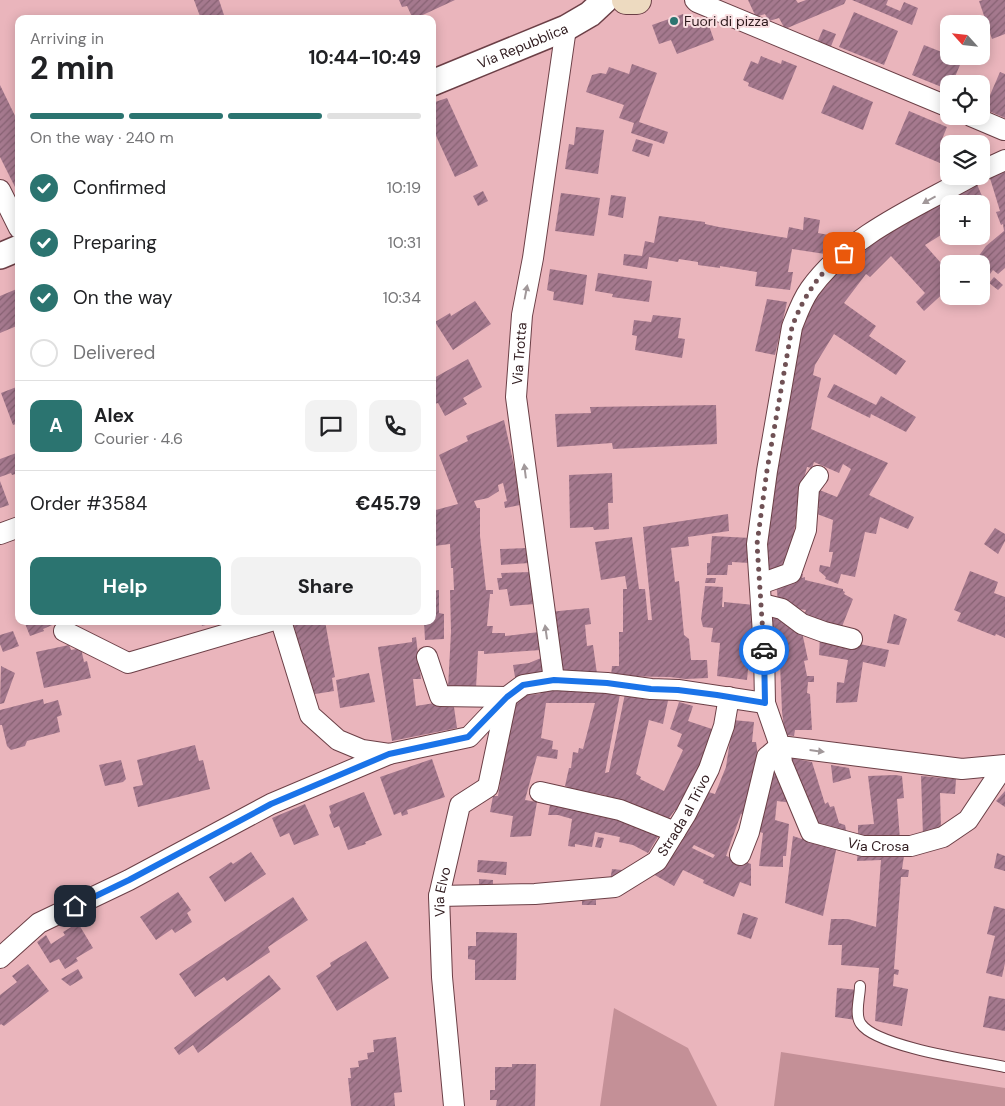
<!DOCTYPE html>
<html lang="en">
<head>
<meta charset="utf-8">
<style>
	:root { --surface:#fff; --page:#f2f2f2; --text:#202124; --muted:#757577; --line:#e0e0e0; --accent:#2b7470 }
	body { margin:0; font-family:"DM Sans",sans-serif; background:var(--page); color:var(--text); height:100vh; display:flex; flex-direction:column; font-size:19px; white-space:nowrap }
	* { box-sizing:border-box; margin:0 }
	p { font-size:16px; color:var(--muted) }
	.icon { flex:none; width:28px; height:28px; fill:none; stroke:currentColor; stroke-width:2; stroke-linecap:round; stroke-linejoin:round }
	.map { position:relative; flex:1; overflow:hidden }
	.sheet { position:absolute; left:15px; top:15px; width:421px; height:610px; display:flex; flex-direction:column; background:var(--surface); border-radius:10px; box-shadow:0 2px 12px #0003 }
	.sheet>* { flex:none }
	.needle { width:32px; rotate:297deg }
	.fabs { position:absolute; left:940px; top:15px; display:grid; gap:10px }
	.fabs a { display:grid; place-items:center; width:50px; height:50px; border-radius:10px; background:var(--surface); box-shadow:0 2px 12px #0003; font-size:25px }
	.pin { position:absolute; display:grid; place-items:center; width:42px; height:42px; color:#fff; margin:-21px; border-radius:10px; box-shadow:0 2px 8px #0006 }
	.courier { position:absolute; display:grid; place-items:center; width:50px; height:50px; margin:-25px; border:4px solid #1a73e8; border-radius:50%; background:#fff; color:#222; box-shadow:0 1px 6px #0007 }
	.overview em { font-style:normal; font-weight:700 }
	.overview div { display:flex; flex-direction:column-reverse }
	.overview { display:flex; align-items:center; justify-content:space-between; height:85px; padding:0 15px }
	h1 { font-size:32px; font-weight:700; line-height:38px }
	.bar { display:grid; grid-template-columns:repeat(4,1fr); gap:8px 5px; align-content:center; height:60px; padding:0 15px }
	.bar i { height:6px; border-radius:4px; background:var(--line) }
	.bar .selected { background:var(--accent) }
	.bar p { grid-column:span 4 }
	.line { display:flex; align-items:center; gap:12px; padding:0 15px; border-top:1px solid var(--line) }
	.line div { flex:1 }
	.round { display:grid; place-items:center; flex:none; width:52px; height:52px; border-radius:10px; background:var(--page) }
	ol { padding:0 15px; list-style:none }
	li { display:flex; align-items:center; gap:15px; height:55px }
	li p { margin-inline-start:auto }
	li .icon { padding:5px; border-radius:50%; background:var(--accent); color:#fff; stroke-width:4 }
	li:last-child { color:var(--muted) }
	li i { width:28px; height:28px; border:2px solid var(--line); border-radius:50% }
	.cta { display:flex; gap:10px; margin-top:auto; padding:10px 15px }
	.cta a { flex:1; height:58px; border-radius:10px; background:var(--accent); color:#fff; font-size:20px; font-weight:700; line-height:58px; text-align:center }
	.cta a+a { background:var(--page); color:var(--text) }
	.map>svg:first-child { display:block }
	.green { fill:#c49097 }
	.building { fill:url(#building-hatch); fill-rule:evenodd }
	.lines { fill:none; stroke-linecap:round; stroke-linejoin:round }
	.service-casing { stroke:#6b3f46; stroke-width:12 }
	.minor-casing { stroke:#6b3f46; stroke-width:22 }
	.tertiary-casing { stroke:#6b3f46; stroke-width:28 }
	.secondary-casing { stroke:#6b3f46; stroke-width:30 }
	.service { stroke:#fff; stroke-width:10 }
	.minor { stroke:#fff; stroke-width:20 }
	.tertiary { stroke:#fff; stroke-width:25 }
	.secondary { stroke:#eddac0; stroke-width:28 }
	.oneway { fill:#a1989a }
	.done { stroke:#705155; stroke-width:5; stroke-dasharray:0 9 }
	.route { stroke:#1a73e8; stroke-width:6 }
	.poi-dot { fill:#2b7470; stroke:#f9dee1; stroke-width:2 }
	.labels { text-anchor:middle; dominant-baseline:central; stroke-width:4; stroke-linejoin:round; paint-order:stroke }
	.poi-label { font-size:14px; fill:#2f1b1e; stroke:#f9dee1; text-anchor:start }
	.street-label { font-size:14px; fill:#2f1b1e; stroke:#f9dee1 }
</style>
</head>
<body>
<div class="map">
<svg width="1005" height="1106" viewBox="0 0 1005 1106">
	<defs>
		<pattern id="building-hatch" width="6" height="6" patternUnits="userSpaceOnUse" patternTransform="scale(1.25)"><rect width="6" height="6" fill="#a5798e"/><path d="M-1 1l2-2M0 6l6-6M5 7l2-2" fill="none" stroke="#876273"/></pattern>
	</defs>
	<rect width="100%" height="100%" fill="#eab5bc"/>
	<g class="green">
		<path d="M614,1008L688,1048L717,1106H600Z"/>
		<path d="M781,1052L1005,1088V1106H774Z"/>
	</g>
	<g class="building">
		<path d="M194,0H219L224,15L215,19H201Z"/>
		<path d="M399,0H455L414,19H413L407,6L402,7Z"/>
		<path d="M748,0H796L798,3L806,0H846L844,4L785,29L779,18L769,21L765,14L756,17Z"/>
		<path d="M852,0H888L886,5L900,11L904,2L918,8L912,25Z"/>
		<path d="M983,0H1005V34L992,39L979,1Z"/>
		<path d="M854,12L898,31L884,65L839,47Z"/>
		<path d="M683,14L689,26L707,20L714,40L677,54L671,40L659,44L652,25Z"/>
		<path d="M823,29L836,34L829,51L816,45Z"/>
		<path d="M924,45L962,60L952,84H949V90L912,75Z"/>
		<path d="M761,56L781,64L782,60L797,66L783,100L748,86L749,83L743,80L751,61L758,64Z"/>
		<path d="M632,64L657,73L639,122L668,132L664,144L631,133L634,123L619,118L624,105L586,92L592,75L600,73L606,74L609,67L629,74Z"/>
		<path d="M1000,72L1005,74V118L984,109Z"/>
		<path d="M0,85L19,124V195L0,157Z"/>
		<path d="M833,85L873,102L863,130L821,113Z"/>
		<path d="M447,98L478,166L455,177L432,127V103Z"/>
		<path d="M909,111L947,127L940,144L947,147L940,163L895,144Z"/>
		<path d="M576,127L604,130L598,174L565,169L569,144L574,145Z"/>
		<path d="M636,139L653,144L649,157L632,151Z"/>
		<path d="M1005,169V268L998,274L993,270L981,286V264H973L986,246L1004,231L1003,224L1001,225L996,212L1000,211L989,175Z"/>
		<path d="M976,182L982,196L969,204H949V230L925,245L949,272V288L924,311L916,302L925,293L891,256L870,277L866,274L844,303L876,326L869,336L906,361L896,375L834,334L815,365L813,375L821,378L811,429L888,463L869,495L914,517L908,529L880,517L876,534L865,532L855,577L841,574L838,584L825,579L826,577L819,571L820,565L830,567L833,552H829L833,520L817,514L819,508L811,506L817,489L837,497L851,469L843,464L839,473L814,462L812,468L807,467L801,490L788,569L764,571L779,443L793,384L800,323L816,297L854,253Z"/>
		<path d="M483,191L488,201L478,206L473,196Z"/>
		<path d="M561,193L600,198L594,236L555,231Z"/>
		<path d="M611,195L626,197L623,218L608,215Z"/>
		<path d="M659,216L705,222V224L719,227L787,238L789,227L803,230L804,217L820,220L818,233L829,235L825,254L792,249L788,272H793L790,290L755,286L757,272L720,266V268L698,265V262L679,259L678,262L649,257L647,269L623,265L624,254L642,256L645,241L654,243Z"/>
		<path d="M550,269L587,275L583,305L553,300L554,292L547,290Z"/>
		<path d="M598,273L652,281L649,302L612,297L613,294L595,291Z"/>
		<path d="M994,277L1003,285L998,290L989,283Z"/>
		<path d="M19,288V325L0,333V296Z"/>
		<path d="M767,299L787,302L775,355L755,351Z"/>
		<path d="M475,301L491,324L453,350L435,322L450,313L451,316Z"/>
		<path d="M653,315L681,318L678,338L685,339L682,358L635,350L637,336L632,335L634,320L651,322Z"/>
		<path d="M468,359L482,387L463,398L467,404L445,416L438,403L434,404L432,402V397L434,396L432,393V379Z"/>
		<path d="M834,384L876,405L881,396L916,417L906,432L871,414L870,418L827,397Z"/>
		<path d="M19,386V423L13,425L1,393Z"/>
		<path d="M716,405L717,444L613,449L612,443L557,447L555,414L591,413L590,407Z"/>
		<path d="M504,420L520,493H518L520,505L505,508L504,502L507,501L503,483L498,485L499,491L488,498L474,501L477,508H480V536L486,590H493V594H490L487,626H493L492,633H505V636L539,632L541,650L484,654V651H478L476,688H448L451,632L450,590H454L453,568H451L450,544L434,546L432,511L458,504L439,455L468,441L466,436Z"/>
		<path d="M19,452V473L12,475L11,473L0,477V459Z"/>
		<path d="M612,473L613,503H608L609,529L594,530L593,527L570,528L569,475Z"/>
		<path d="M0,481L9,505L0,508Z"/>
		<path d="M728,514L729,531L688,537L689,546L671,548L675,582L679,581L684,635L689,639L691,660H707L708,678L685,679L670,677L611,676L612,666H619V632H623V589H627L625,576L601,580L595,542L632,537L639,589H645L648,620H652L643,527Z"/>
		<path d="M995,528L1005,534V541L998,554L984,544Z"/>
		<path d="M712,536L751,538L750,563L732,562V565H728L727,575H707V563H710Z"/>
		<path d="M527,548L529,563L501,565L500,549Z"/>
		<path d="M970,571L998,582L994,593L1005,597V638L996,634L995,636L957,621L961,613L954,610Z"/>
		<path d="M531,572L535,604L510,606L507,589L499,590L497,578H502L501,573Z"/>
		<path d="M800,574H803L802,578L805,577V580L843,589V591L845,592L844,594L853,599L839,634L804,615L806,610L789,608L778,602L776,581Z"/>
		<path d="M706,578H716L715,583H705Z"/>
		<path d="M705,586L723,587L722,607H724V602L754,605L747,680L717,676L720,643L711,642L713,628L703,627L701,619Z"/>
		<path d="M439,590V613L444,614V639L425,640L424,621H432V591Z"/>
		<path d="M589,608L591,624L585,625L587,646L593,645L597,674L560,675L549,612Z"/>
		<path d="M773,613L802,632L808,660L804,661L807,676H814V682H808L807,693L810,694L812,730H795L794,736L785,735L782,712L780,663L779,659L771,660V618Z"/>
		<path d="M894,614L907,619L899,645L887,643Z"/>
		<path d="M24,621H56L57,623L43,629L44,631L30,636Z"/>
		<path d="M200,621H217V622L202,626Z"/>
		<path d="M293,621H325L335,677L332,678L334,691L309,695Z"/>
		<path d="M13,631L19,646L3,652L0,644V635Z"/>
		<path d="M820,636L889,650L885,667L863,662L857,702L836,703L837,682L844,683L848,660L819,655Z"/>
		<path d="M416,637L421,679H413L416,706L453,700L457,728L392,741L378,647L412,642V638Z"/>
		<path d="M69,645L71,650L81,648L84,662L87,661L91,678L44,688L36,652Z"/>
		<path d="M541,658L543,676L516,683L513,665L529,663Z"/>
		<path d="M1,666L15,673L4,703L0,704Z"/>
		<path d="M369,673L375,702L340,708L336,680Z"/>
		<path d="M548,689H621L605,773L609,772L626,689L669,696L663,724L649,720L636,774L641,777L640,779L664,791L683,750L677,746L682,734L670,729L679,702L693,706L688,721L715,730L711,746L677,810H675L667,821L604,795L567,789L568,787L565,786L569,768H571L573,752L578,753L579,748L583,749L595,703H546L541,738L553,741L552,749L558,750L557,759L537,756L525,800L537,802L531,836L510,837L513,816L490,812L493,796H498L514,696L539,694Z"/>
		<path d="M43,699L44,704L58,700L62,715L57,717L60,732L27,741L25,746L11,750L7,746L2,725H0V710Z"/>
		<path d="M733,720L754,722L752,742H756L758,756L744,815L741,814L726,856L751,864V886L740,882L734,897L703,883L704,880L683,870L674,886L653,874L705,791L715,794L726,767ZM694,845L715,855L713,858L692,848Z"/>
		<path d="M195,745L199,761L203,760L210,789L138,807L133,787L143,785L137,760Z"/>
		<path d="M786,757L812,762L825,804L828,802L830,807L834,806L839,823L845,825L847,835L813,826Z"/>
		<path d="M432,759L445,797L407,810L408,814L402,816L401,812L394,815L380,777Z"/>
		<path d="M121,760L126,779L123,782L105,786L99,765Z"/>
		<path d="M776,764L793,803L777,801L775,820L789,824L786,856H783V867L759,866L763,833L760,832L764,799Z"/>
		<path d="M831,765L849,768L851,778L833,783Z"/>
		<path d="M895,775L902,776L904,798L897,799L900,840L858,838V825L874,824L868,776Z"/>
		<path d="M921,776L956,779L955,794L940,793L941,828L923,836Z"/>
		<path d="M1005,791V807L996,801Z"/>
		<path d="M364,792L382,835L365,842L366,844L348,850L339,826L334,828L329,815L331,813L329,806Z"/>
		<path d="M305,804L319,835L294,845L289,833L280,837L272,818Z"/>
		<path d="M550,805L624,818L661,832L648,853L633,845L619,842L620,837L595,832L592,847L575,844V847L568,846L572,819L558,815H548Z"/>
		<path d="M804,834L837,845L823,916L785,903L793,836L802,839Z"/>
		<path d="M598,837L604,838L601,848L595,847Z"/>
		<path d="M905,849L902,869L909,870L908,877H901L894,969L899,970L898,975L894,974L893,986L908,989L902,1026L875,1021L879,968L841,965L842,945H828L831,919H848L876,927L881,860L857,861L858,850Z"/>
		<path d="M251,852L266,874L225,902L209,877L231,862L233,864Z"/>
		<path d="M997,853L1005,856V871L994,868Z"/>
		<path d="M478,860L507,862L506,875L477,872Z"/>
		<path d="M612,869L622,870L620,877L610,881Z"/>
		<path d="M479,879L493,880V887L479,886Z"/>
		<path d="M178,892L191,910L187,913L192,922L175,933L172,929L156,940L140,917Z"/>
		<path d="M293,897L308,920L268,947L270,952L227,981L224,977L195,997L179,974Z"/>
		<path d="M596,900V905H582V901Z"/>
		<path d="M994,906L1005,909V963L1002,977L986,973L995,936L987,934Z"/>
		<path d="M743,913L758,918L751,939L737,934Z"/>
		<path d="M78,923L93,948L76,958L78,961L65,969L59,959L50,963L37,942L46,935L51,944L65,935L63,932Z"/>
		<path d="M476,932L517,933L516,980H475V960L468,959V946H476Z"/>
		<path d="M366,941L389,978L337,1011L316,976L331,966L330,963Z"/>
		<path d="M28,964L49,991L4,1026L1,1024L0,1025V995L17,982L12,976Z"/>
		<path d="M78,969L83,978L70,986L61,979Z"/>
		<path d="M269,975L281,989L198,1053L193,1045L179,1055L174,1048Z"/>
		<path d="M837,988L859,990L856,1020L835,1017Z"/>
		<path d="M989,996L1005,999V1031L983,1027Z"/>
		<path d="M396,1037L402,1092L394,1093L395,1106H351L348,1078H351L350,1068L359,1067L358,1061L368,1059L367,1053L374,1052L373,1040Z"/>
		<path d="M512,1064H536L535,1106H496L497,1100H490V1090H495V1067H512Z"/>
	</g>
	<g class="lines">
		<g class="service-casing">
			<path id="service" d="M860,986C860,997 854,1015 861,1024C877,1047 976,1061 1005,1067"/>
		</g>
		<g class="minor-casing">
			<g id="minor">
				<path d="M695,0L697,2L949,107"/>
				<path d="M971,116L1004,130"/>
				<path d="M981,171L1005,160"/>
				<path d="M972,176C915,208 849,235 810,289C802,300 797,314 792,327L767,471L757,544L764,649L765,703L780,746L962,769L1005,765"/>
				<path d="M0,190L19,228"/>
				<path d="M0,534L19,527"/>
				<path d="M760,584L791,573L806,530L809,488L818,476"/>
				<path d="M762,604L782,609L802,624L824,632L852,639"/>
				<path d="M281,621L310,715L338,740L362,750L389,754L469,737L507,697L523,685L554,680L607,683L651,689L678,690L765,703"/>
				<path d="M64,631L128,663L271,621"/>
				<path d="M427,657L440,696L507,697"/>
				<path id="s1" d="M554,680L516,397L522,315L533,258L566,28"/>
				<path id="s2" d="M780,746L782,763L811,832L863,846H911L943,837L968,820L1004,766"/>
				<path d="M540,792L620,810L675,832"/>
				<path d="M740,855L749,832L767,757L780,746"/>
				<path id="s3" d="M439,896L535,894L615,887L657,861L686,814L709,769L724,726L729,697"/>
				<path d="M0,958L39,923L129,880L271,804L389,754"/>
				<path id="s4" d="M454,1106L442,977L439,896L460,805L488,787L507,697"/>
			</g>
		</g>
		<g class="tertiary-casing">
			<g id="tertiary">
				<path id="s5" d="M432,83L566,28L590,14L605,0"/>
				<path d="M0,256L19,248"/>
			</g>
		</g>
		<g class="secondary-casing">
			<path id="secondary" d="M626,0H637"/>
		</g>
		<use href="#service" class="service"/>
		<use href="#minor" class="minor"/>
		<use href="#tertiary" class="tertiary"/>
		<use href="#secondary" class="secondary"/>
	</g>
	<defs><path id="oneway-solid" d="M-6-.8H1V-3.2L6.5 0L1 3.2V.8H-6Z" transform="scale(1.25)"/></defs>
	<g class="oneway">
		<use href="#oneway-solid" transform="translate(929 200) rotate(151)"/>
		<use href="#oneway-solid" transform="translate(526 292) rotate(-79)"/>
		<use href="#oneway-solid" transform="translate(525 471) rotate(-97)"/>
		<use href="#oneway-solid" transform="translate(546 632) rotate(-98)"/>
		<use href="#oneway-solid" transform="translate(817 751) rotate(7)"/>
	</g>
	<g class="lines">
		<path class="done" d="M764,650L757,544L767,470L792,327C803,297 819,273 844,253"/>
		<path class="route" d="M75,906L129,880L271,804L389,754L468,737L507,697L523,685L554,680L607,683L651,689L678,690L717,695L765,703L764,650"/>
	</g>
	<circle class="poi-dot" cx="674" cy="21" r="5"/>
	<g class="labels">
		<g class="poi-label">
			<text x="684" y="21">Fuori di pizza</text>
		</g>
		<g class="street-label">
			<text stroke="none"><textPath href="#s5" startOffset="98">Via Repubblica</textPath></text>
			<text stroke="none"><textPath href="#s1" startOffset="329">Via Trotta</textPath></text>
			<text stroke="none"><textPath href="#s3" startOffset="279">Strada al Trivo</textPath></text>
			<text stroke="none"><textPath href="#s2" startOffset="161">Via Crosa</textPath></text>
			<text stroke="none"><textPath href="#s4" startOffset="215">Via Elvo</textPath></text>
		</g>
	</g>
</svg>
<div class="fabs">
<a><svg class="needle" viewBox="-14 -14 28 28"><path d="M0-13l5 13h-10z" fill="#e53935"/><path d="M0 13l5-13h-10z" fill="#757577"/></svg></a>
<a><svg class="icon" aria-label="locate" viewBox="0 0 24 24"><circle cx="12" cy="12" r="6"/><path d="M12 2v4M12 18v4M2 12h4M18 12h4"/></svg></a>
<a><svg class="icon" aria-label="layers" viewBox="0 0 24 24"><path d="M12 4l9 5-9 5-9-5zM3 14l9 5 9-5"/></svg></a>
<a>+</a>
<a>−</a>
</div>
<div class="pin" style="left:844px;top:253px;background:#ea580c"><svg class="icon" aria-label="bag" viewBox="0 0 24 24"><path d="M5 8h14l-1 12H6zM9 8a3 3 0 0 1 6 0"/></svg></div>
<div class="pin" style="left:75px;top:906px;background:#1f2937"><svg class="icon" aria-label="home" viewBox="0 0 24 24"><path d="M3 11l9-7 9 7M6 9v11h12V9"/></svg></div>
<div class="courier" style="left:764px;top:650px"><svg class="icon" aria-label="car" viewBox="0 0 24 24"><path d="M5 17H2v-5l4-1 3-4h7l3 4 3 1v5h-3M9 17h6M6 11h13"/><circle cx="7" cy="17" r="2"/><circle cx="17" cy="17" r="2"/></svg></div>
<section class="sheet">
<div class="overview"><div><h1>2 min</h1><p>Arriving in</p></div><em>10:44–10:49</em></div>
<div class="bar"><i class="selected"></i><i class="selected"></i><i class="selected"></i><i></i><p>On the way · 240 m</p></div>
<ol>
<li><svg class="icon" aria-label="check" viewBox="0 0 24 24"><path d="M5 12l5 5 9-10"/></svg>Confirmed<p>10:19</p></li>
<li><svg class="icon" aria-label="check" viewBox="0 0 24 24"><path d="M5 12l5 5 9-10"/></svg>Preparing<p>10:31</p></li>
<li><svg class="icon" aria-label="check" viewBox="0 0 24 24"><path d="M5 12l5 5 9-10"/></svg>On the way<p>10:34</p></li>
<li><i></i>Delivered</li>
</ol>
<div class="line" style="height:90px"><b class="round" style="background:var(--accent);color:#fff">A</b><div><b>Alex</b><p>Courier · 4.6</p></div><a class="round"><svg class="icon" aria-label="chat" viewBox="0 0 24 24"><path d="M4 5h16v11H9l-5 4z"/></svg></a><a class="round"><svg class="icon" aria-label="phone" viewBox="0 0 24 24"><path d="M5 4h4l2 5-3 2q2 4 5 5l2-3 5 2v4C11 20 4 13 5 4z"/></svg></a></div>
<div class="line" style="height:65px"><div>Order #3584</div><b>€45.79</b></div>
<div class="cta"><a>Help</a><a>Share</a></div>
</section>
</div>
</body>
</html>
